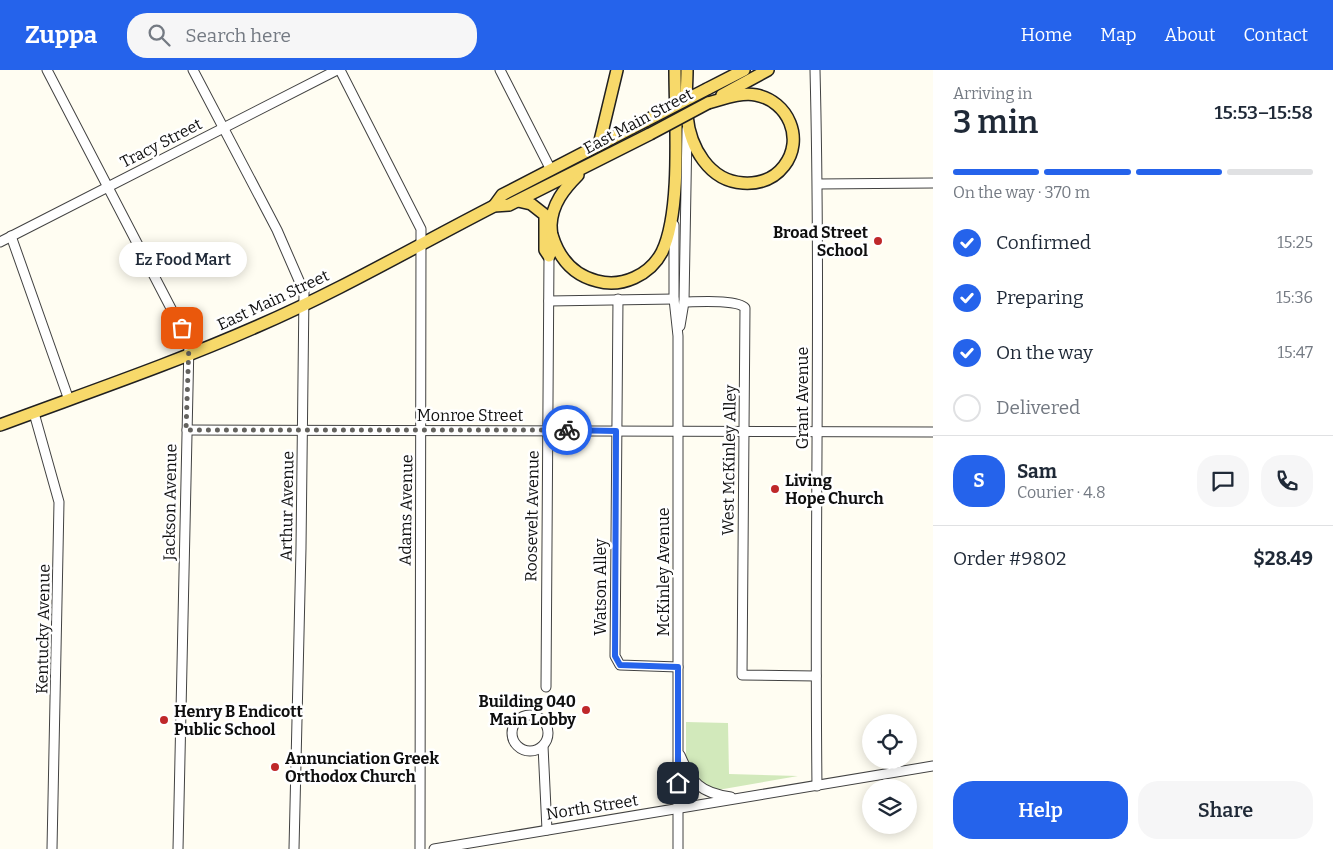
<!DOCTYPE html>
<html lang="en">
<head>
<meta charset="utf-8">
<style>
	:root { --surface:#fff; --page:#f6f6f7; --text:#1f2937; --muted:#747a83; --line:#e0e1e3; --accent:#2563eb }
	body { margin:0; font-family:Bitter,serif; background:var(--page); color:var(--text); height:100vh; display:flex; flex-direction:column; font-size:19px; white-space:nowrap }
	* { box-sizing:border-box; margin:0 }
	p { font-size:16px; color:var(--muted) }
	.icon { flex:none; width:28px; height:28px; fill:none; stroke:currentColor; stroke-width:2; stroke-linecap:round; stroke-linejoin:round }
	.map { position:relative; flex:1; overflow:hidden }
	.panel { display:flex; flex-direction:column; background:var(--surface); width:400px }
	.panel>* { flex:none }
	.buttons { position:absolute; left:862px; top:644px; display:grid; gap:10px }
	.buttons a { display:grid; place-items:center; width:55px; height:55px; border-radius:50%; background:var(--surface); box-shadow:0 2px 12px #0003; font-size:25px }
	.pin { position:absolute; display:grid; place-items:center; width:42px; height:42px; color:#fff; margin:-21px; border-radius:10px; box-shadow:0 2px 8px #0006 }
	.courier { position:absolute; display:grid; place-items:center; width:50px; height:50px; margin:-25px; border:4px solid #2563eb; border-radius:50%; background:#fff; color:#222; box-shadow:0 1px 6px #0007 }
	.bubble { position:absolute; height:35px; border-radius:18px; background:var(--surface); box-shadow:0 2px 12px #0003; font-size:16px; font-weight:600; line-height:35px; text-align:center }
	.overview em { font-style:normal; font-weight:600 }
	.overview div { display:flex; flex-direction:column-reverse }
	.overview { display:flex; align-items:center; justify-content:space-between; height:85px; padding:0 20px }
	h1 { font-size:32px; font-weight:600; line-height:38px }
	.bar { display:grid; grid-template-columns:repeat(4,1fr); gap:8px 5px; align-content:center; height:60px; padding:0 20px }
	.bar i { height:6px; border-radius:4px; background:var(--line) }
	.bar .selected { background:var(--accent) }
	.bar p { grid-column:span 4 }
	.line { display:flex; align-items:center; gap:12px; padding:0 20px; border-top:1px solid var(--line) }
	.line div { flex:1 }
	.round { display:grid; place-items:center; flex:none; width:52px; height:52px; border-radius:20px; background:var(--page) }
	ol { padding:0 20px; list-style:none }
	li { display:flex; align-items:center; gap:15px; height:55px }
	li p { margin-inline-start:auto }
	li .icon { padding:5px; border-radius:50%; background:var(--accent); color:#fff; stroke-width:4 }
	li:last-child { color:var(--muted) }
	li i { width:28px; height:28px; border:2px solid var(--line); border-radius:50% }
	.button { display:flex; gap:10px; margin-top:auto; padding:10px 20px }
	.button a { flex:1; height:58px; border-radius:20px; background:var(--accent); color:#fff; font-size:20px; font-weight:600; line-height:58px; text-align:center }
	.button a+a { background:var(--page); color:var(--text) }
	header { display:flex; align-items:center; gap:30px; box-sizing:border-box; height:70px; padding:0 25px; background:var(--accent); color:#fff }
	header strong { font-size:24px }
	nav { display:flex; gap:28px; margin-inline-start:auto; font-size:18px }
	.search { width:350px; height:45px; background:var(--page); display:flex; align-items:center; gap:12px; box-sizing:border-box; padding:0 18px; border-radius:20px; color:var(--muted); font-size:19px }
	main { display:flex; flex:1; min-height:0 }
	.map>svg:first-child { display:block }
	.green { fill:#d2e9bb }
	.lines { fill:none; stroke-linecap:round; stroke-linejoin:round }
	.minor-casing { stroke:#424242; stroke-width:11 }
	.major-casing { stroke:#202020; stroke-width:14 }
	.minor { stroke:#fff; stroke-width:9 }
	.major { stroke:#f7d96a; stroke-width:11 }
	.major-bridge-casing { stroke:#202020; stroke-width:14; stroke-linecap:butt }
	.major-bridge { stroke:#f7d96a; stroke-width:11 }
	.done { stroke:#63625e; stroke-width:5; stroke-dasharray:0 9 }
	.route { stroke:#2563eb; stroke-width:6 }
	.poi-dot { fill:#bf282a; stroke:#fff; stroke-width:2 }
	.labels { text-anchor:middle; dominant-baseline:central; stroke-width:5; stroke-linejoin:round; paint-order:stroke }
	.street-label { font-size:16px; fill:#0f0f0f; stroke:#fff }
	.poi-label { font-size:16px; font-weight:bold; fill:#0f0f0f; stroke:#fff; text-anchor:start }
</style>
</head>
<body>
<header>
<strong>Zuppa</strong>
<div class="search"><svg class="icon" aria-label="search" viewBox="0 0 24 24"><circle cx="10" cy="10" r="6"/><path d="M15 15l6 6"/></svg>Search here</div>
<nav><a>Home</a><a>Map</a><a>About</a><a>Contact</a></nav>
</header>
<main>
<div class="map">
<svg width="933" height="779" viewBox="0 0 933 779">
	<rect width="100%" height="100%" fill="#fffdf2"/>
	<path class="green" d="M686,652L728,653L729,704L798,706L712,721L703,720L686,699Z"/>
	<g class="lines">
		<g class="minor-casing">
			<g id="minor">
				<path d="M47,0L189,273L178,779"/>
				<path d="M193,0L277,160L304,222L301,478L294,779"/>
				<path d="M340,0L421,159L420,779"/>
				<path d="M500,0L551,100"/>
				<path d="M815,0C821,239 814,477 817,716"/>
				<path d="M818,114L933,113"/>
				<path d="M674,155V229L678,266V779"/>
				<path d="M11,166L69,330"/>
				<path d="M0,172L337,0"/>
				<path d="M618,229L615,586L620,595L678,597"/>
				<path d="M549,231L674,229"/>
				<path d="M684,232C697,232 737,229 745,238L742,605L816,606"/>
				<path d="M680,256L684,232L687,59"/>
				<path d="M34,343L59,432L52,779"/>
				<path d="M187,360L933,362"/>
				<path d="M546,617L549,186"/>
				<circle cx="530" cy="663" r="18"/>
				<path d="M543,676L547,760"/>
				<path d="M680,685C692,713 700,723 731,727"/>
				<path d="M434,779L933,696"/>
			</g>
		</g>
		<g class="major-casing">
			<g id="major">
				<path d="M687,0C687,15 685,31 687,46C690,77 709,111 743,113C759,114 774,109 784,96C805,69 788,31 756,25C741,22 723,29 708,33"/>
				<path d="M707,19L744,0"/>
				<path d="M722,25L768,0"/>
				<path d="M599,75L617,0"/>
				<path d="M518,131L531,134L545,145V180L549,186C555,176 551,166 551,155C552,134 564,119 578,105"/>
				<path d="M494,136L502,125L647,50"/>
				<path d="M552,165C559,188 573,205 597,211C622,218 650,205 662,182C682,141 675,48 675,0"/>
				<path d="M0,355C86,323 174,293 258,256C339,221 416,176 494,136L509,135L650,64"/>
			</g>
		</g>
		<use href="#minor" class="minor"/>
		<use href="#major" class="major"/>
		<g class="major-bridge-casing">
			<g id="major-bridge">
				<path d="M647,50L707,19"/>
				<path d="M650,64L708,33"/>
			</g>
		</g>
		<use href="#major-bridge" class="major-bridge"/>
	</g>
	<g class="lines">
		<path class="done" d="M182,258L189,273L186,360H567"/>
		<path class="route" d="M567,360L616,361L615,586L620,595L678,597V713"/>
	</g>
	<g class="poi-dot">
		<circle cx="878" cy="171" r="5"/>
		<circle cx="775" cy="419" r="5"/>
		<circle cx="586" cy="640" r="5"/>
		<circle cx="164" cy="650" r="5"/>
		<circle cx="275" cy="697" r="5"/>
	</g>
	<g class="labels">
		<g class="street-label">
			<text transform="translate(638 51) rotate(-28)">East Main Street</text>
			<text transform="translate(161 73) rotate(-27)">Tracy Street</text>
			<text transform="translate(273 230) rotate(-25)">East Main Street</text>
			<text transform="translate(802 328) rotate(-90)">Grant Avenue</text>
			<text x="470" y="345">Monroe Street</text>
			<text transform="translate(729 390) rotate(-89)">West McKinley Alley</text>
			<text transform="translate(170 432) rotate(-89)">Jackson Avenue</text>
			<text transform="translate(287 436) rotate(-89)">Arthur Avenue</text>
			<text transform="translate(406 440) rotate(-89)">Adams Avenue</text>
			<text transform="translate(532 446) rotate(-89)">Roosevelt Avenue</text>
			<text transform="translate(663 502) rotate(-90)">McKinley Avenue</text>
			<text transform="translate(600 517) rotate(-90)">Watson Alley</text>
			<text transform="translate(43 559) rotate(-89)">Kentucky Avenue</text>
			<text transform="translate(592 737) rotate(-9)">North Street</text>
		</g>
		<g class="poi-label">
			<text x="868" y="162" text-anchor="end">Broad Street<tspan x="868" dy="18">School</tspan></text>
			<text x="785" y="410">Living<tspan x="785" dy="18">Hope Church</tspan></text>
			<text x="576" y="631" text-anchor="end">Building 040<tspan x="576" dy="18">Main Lobby</tspan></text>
			<text x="174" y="641">Henry B Endicott<tspan x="174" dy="18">Public School</tspan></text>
			<text x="285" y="688">Annunciation Greek<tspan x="285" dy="18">Orthodox Church</tspan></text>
		</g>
	</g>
</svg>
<div class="buttons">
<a><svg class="icon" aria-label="locate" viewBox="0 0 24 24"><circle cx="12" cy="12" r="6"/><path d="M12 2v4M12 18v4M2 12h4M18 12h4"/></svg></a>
<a><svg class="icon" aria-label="layers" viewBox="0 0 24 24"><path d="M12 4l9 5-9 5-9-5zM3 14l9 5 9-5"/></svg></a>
</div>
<div class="pin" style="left:182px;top:258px;background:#ea580c"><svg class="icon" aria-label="bag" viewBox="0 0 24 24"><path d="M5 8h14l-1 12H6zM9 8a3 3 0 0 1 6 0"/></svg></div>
<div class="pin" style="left:678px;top:713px;background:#1f2937"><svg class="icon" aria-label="home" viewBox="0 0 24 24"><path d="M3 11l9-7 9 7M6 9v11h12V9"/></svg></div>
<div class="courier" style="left:567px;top:360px"><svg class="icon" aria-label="bike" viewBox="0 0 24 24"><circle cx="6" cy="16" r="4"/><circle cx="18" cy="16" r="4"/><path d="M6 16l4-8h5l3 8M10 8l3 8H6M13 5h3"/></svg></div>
<div class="bubble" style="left:119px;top:172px;width:128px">Ez Food Mart</div>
</div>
<section class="panel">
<div class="overview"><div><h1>3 min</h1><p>Arriving in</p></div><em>15:53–15:58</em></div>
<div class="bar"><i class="selected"></i><i class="selected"></i><i class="selected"></i><i></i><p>On the way · 370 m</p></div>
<ol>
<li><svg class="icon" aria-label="check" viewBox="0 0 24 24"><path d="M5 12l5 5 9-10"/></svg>Confirmed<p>15:25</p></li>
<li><svg class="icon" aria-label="check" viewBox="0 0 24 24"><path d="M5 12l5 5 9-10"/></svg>Preparing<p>15:36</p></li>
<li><svg class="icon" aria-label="check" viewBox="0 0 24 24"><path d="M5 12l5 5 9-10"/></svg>On the way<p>15:47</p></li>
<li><i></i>Delivered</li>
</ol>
<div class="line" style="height:90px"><b class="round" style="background:var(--accent);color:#fff">S</b><div><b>Sam</b><p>Courier · 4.8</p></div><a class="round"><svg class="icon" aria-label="chat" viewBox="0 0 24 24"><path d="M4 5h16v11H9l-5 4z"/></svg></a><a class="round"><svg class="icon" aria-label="phone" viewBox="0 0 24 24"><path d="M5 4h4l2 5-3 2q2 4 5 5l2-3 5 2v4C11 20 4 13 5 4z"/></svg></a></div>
<div class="line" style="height:65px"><div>Order #9802</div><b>$28.49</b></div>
<div class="button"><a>Help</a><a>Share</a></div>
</section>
</main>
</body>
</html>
